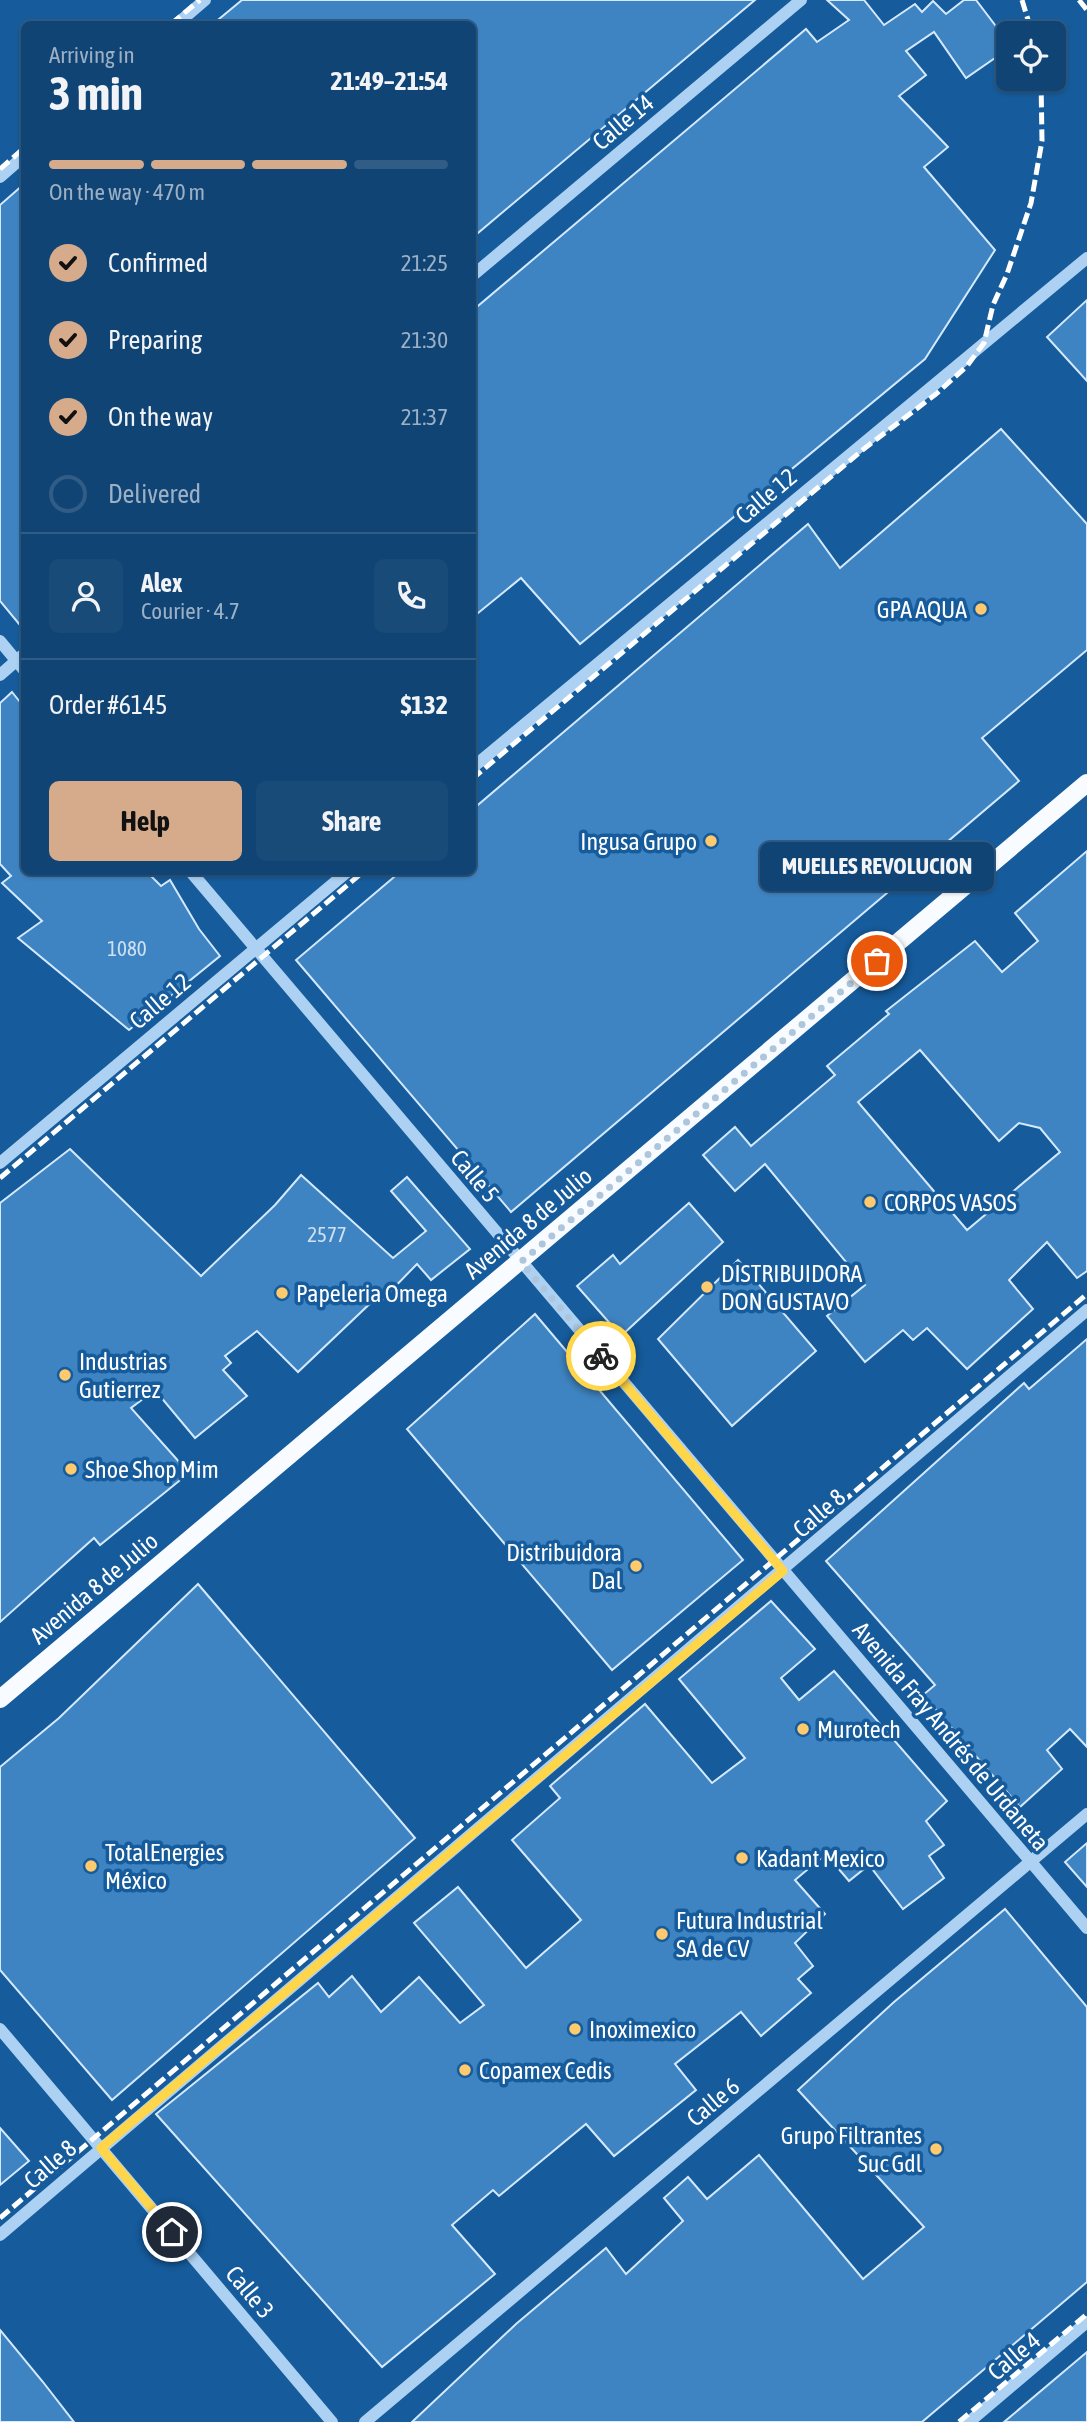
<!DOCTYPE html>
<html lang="en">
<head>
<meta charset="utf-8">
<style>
	:root { --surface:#104474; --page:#194b79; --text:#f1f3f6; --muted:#9cb0c5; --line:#305c86; --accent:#d6ab8b }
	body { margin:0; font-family:"Asap Condensed",sans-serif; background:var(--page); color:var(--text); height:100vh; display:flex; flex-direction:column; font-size:26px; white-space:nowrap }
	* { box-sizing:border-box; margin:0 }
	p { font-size:23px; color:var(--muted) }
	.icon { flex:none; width:38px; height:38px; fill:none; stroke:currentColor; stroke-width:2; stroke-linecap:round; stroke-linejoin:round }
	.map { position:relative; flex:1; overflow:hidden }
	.drawer { position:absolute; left:21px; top:21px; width:455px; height:854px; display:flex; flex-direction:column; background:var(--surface); border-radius:10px; box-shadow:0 2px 5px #0004,0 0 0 2px var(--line) }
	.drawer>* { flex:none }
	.buttons { position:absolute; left:996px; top:21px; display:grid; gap:14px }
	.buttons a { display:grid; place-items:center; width:70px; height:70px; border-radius:10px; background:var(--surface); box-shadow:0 2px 5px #0004,0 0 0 2px var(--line); font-size:35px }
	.pin { position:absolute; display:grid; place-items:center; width:60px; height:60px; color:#fff; margin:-30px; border:4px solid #fff; border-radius:50%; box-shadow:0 2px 7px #0007 }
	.courier { position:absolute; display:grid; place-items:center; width:70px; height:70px; margin:-35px; border:5px solid #ffd54a; border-radius:50%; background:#fff; color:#222; box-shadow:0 2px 9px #0007 }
	.bubble { position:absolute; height:49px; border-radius:10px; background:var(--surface); box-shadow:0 2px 5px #0004,0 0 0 2px var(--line); font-size:23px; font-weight:700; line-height:49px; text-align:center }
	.head em { font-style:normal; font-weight:700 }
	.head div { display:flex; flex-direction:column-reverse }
	.head { display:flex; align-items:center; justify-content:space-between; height:119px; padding:0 28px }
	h1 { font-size:46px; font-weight:700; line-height:52px }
	.bar { display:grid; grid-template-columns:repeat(4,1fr); gap:10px 7px; align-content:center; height:84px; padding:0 28px }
	.bar i { height:9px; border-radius:5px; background:var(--line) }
	.bar .on { background:var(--accent) }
	.bar p { grid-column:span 4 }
	.line { display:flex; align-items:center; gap:18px; padding:0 28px; border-top:2px solid var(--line) }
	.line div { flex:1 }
	.round { display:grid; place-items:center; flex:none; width:74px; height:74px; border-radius:10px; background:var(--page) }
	ol { padding:0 28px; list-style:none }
	li { display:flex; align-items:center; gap:21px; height:77px }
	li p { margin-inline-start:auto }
	li .icon { padding:7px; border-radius:50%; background:var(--accent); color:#111; stroke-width:4 }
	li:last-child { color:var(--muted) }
	li i { width:38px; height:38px; border:4px solid var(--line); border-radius:50% }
	.primary-button { display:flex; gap:14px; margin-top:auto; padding:14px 28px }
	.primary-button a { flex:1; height:80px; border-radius:10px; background:var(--accent); color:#111; font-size:28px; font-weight:700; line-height:80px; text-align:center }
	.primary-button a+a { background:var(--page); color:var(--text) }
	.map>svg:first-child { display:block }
	.building { fill:#3f84c2; stroke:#d4e9fc; stroke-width:2; fill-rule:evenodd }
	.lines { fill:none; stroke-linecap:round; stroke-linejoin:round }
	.minor { stroke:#acd1f2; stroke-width:12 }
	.major { stroke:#f8fbff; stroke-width:18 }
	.rail { stroke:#fff; stroke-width:5; stroke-dasharray:12 5; stroke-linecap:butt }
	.done { stroke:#adc6dc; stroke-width:7; stroke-dasharray:0 12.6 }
	.route { stroke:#ffd54a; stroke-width:9 }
	.poi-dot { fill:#ffca6e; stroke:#165b9b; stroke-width:2.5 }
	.labels { text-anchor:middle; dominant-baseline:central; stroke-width:7; stroke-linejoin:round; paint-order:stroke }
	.number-label { font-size:21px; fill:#cfe0f0 }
	.street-label { font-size:24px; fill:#fff; stroke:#165b9b }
	.poi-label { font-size:24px; fill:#fff; stroke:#165b9b; text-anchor:start }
</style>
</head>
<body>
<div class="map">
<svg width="1087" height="2422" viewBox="0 0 1087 2422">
	<rect width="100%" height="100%" fill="#165b9b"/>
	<g class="building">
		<path d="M242,0H755L472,238V24H213Z"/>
		<path d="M827,0H864L884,25L915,4L922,12L933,1L946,14L964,0H976L1008,42V49L966,78L934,32L906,51L926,75L899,96L948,147L924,167L995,250L925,359L580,644L521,578L472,618V311L806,29L817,42L849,20Z"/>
		<path d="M24,184V630L0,601V205Z"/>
		<path d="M1087,300V381L1047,337Z"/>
		<path d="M1001,429L1087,524V650L982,738L1019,781L511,1212L296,960L400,872H472V810L808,524L840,568Z"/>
		<path d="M12,692L24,707V872H147L161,886L170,880L199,929L220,956L129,1030L18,938L42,921L2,883L11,876L0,864V703Z"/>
		<path d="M1087,851V1271L1077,1278L1047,1242L1009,1280L1033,1309L967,1369L927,1328L913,1340L903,1330L865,1362L827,1316L865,1285L765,1164L735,1191L703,1155L735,1127L751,1146L835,1075L827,1066L889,1014L886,1011L975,941L1002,972L1038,941L1015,913ZM920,1050L999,1141L1019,1123L1040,1128L1060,1152L967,1230L858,1102Z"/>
		<path d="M70,1149L201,1276L275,1205L301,1175L393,1258L426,1231L391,1191L407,1177L470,1249L431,1280L417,1264L382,1300L378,1296L298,1372L257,1331L225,1356L231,1363L223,1370L247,1396L195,1438L155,1390L131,1408L189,1473L100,1545L94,1538L0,1622V1203Z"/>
		<path d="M689,1203L723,1242L621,1336L577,1286L613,1255L620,1264Z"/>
		<path d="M738,1260L816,1351L732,1426L658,1339Z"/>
		<path d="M535,1314L743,1560L612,1670L407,1429Z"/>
		<path d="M1087,1339V1747L1070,1729L1047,1750L1062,1769L1020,1807L923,1695L935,1685L826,1561L1024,1383L1029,1389Z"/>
		<path d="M198,1584L415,1838L112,2100L0,1970V1767L59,1718Z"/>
		<path d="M771,1601L815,1649L781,1678L799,1700L834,1671L947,1801L926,1821L944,1845L929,1856L944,1878L903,1909L869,1865L849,1881L826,1854L795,1880L825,1914L795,1943L813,1966L798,1979L811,1993L761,2036L741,2012L675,2064L696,2090L614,2156L586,2124L499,2196L493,2190L452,2225L495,2274L382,2367L156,2114L318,1983L329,1997L352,1976L381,2012L419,1977L460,2023L484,2005L414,1923L458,1887L526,1968L581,1920L512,1840L560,1798L550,1786L645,1704L712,1783L745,1758L679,1679Z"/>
		<path d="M1087,1843V1887L1065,1862Z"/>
		<path d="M1005,1909L1087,2007V2282L922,2422H412L516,2324L606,2248L626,2274L683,2221L664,2198L688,2177L707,2199L759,2155L863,2279L924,2227L798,2090L894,2002Z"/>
		<path d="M0,2128L29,2161L0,2185Z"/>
		<path d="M0,2330L43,2382L74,2422H0Z"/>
		<path d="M1087,2352V2422H1004Z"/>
	</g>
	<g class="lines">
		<g class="minor">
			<path d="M177,24L205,0"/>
			<path d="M0,177L24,156"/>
			<path d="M472,276L801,0"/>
			<path d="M0,641L24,670"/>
			<path d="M0,675L24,654"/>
			<path d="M472,768L1087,258"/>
			<path d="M191,872L1087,1928"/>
			<path d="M0,1163L347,872"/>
			<path d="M0,2029L332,2422"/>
			<path d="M0,2235L1087,1310"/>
			<path d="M365,2422L1087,1814"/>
			<path d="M969,2422L1087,2322"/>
		</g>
		<path class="major" d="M0,1699L1087,783"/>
		<g class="rail">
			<path d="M1022,0L1032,33"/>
			<path d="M1079,0L1087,10"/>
			<path d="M171,24L200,0"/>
			<path d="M0,169L24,148"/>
			<path d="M472,779L865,448L936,394L967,366L984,343L993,305L1007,274L1031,203L1042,141L1041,79"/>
			<path d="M0,1178L363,872"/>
			<path d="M0,2218L1087,1294"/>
			<path d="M959,2422L1087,2314"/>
		</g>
	</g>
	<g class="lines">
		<path class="done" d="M601,1356L521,1262L877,961"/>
		<path class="route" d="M172,2232L101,2148L783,1571L601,1356"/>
	</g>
	<g class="poi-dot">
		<circle cx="981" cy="609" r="7"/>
		<circle cx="711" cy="841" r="7"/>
		<circle cx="870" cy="1202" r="7"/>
		<circle cx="707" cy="1287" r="7"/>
		<circle cx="282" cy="1293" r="7"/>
		<circle cx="65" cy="1375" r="7"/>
		<circle cx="71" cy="1469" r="7"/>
		<circle cx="636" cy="1566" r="7"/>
		<circle cx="803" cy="1729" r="7"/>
		<circle cx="742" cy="1858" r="7"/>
		<circle cx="91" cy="1866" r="7"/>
		<circle cx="662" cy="1934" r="7"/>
		<circle cx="575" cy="2029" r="7"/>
		<circle cx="465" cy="2070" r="7"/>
		<circle cx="936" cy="2149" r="7"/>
	</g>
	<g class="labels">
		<g class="number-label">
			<text x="127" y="948">1080</text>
			<text x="327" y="1234">2577</text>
		</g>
		<g class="street-label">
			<text transform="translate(623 122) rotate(-40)">Calle 14</text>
			<text transform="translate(766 496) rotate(-40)">Calle 12</text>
			<text transform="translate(160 1001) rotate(-40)">Calle 12</text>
			<text transform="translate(475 1176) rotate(50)">Calle 5</text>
			<text transform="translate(528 1223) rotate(-40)">Avenida 8 de Julio</text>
			<text transform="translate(819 1513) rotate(-41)">Calle 8</text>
			<text transform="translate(94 1588) rotate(-40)">Avenida 8 de Julio</text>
			<text transform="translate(951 1736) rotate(50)">Avenida Fray Andrés de Urdaneta</text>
			<text transform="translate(713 2102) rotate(-40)">Calle 6</text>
			<text transform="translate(50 2164) rotate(-41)">Calle 8</text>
			<text transform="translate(250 2292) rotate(50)">Calle 3</text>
			<text transform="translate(1014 2356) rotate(-40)">Calle 4</text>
		</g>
		<g class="poi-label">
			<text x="967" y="609" text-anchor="end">GPA AQUA</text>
			<text x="697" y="841" text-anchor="end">Ingusa Grupo</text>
			<text x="884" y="1202">CORPOS VASOS</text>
			<text x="721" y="1273">DISTRIBUIDORA<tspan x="721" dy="28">DON GUSTAVO</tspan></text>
			<text x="296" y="1293">Papeleria Omega</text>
			<text x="79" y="1361">Industrias<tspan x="79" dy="28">Gutierrez</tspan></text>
			<text x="85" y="1469">Shoe Shop Mim</text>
			<text x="622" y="1552" text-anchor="end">Distribuidora<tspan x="622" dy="28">Dal</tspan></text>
			<text x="817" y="1729">Murotech</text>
			<text x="105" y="1852">TotalEnergies<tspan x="105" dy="28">México</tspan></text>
			<text x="756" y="1858">Kadant Mexico</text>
			<text x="676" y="1920">Futura Industrial<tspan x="676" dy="28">SA de CV</tspan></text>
			<text x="589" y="2029">Inoximexico</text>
			<text x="479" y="2070">Copamex Cedis</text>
			<text x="922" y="2135" text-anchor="end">Grupo Filtrantes<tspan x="922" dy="28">Suc Gdl</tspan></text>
		</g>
	</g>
</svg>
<div class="buttons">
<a><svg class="icon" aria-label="locate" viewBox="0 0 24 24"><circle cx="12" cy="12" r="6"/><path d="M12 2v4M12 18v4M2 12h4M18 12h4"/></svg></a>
</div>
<div class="pin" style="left:877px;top:961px;background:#ea580c"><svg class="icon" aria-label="bag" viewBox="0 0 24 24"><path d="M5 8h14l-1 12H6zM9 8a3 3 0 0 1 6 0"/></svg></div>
<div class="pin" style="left:172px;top:2232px;background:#1f2937"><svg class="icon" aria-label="home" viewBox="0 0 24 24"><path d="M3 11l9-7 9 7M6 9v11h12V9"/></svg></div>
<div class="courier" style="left:601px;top:1356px"><svg class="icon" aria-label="bike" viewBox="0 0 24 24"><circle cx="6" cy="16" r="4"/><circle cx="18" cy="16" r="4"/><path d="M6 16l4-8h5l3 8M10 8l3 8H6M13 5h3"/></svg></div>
<div class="bubble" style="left:760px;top:842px;width:234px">MUELLES REVOLUCION</div>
<section class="drawer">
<div class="head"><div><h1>3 min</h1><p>Arriving in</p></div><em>21:49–21:54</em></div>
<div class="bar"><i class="on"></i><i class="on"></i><i class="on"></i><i></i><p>On the way · 470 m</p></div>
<ol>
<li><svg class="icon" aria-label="check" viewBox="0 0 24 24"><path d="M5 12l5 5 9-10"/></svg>Confirmed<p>21:25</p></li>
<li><svg class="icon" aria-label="check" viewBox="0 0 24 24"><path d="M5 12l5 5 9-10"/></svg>Preparing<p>21:30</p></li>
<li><svg class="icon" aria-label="check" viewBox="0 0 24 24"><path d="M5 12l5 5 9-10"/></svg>On the way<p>21:37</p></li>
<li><i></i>Delivered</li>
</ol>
<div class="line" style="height:126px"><a class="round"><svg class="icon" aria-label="person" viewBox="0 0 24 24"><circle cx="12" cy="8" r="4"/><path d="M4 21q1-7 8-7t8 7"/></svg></a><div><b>Alex</b><p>Courier · 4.7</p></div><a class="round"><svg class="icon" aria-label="phone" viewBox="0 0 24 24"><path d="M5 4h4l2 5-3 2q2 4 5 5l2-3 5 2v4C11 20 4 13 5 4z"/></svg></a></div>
<div class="line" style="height:91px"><div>Order #6145</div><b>$132</b></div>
<div class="primary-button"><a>Help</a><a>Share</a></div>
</section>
</div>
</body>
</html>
